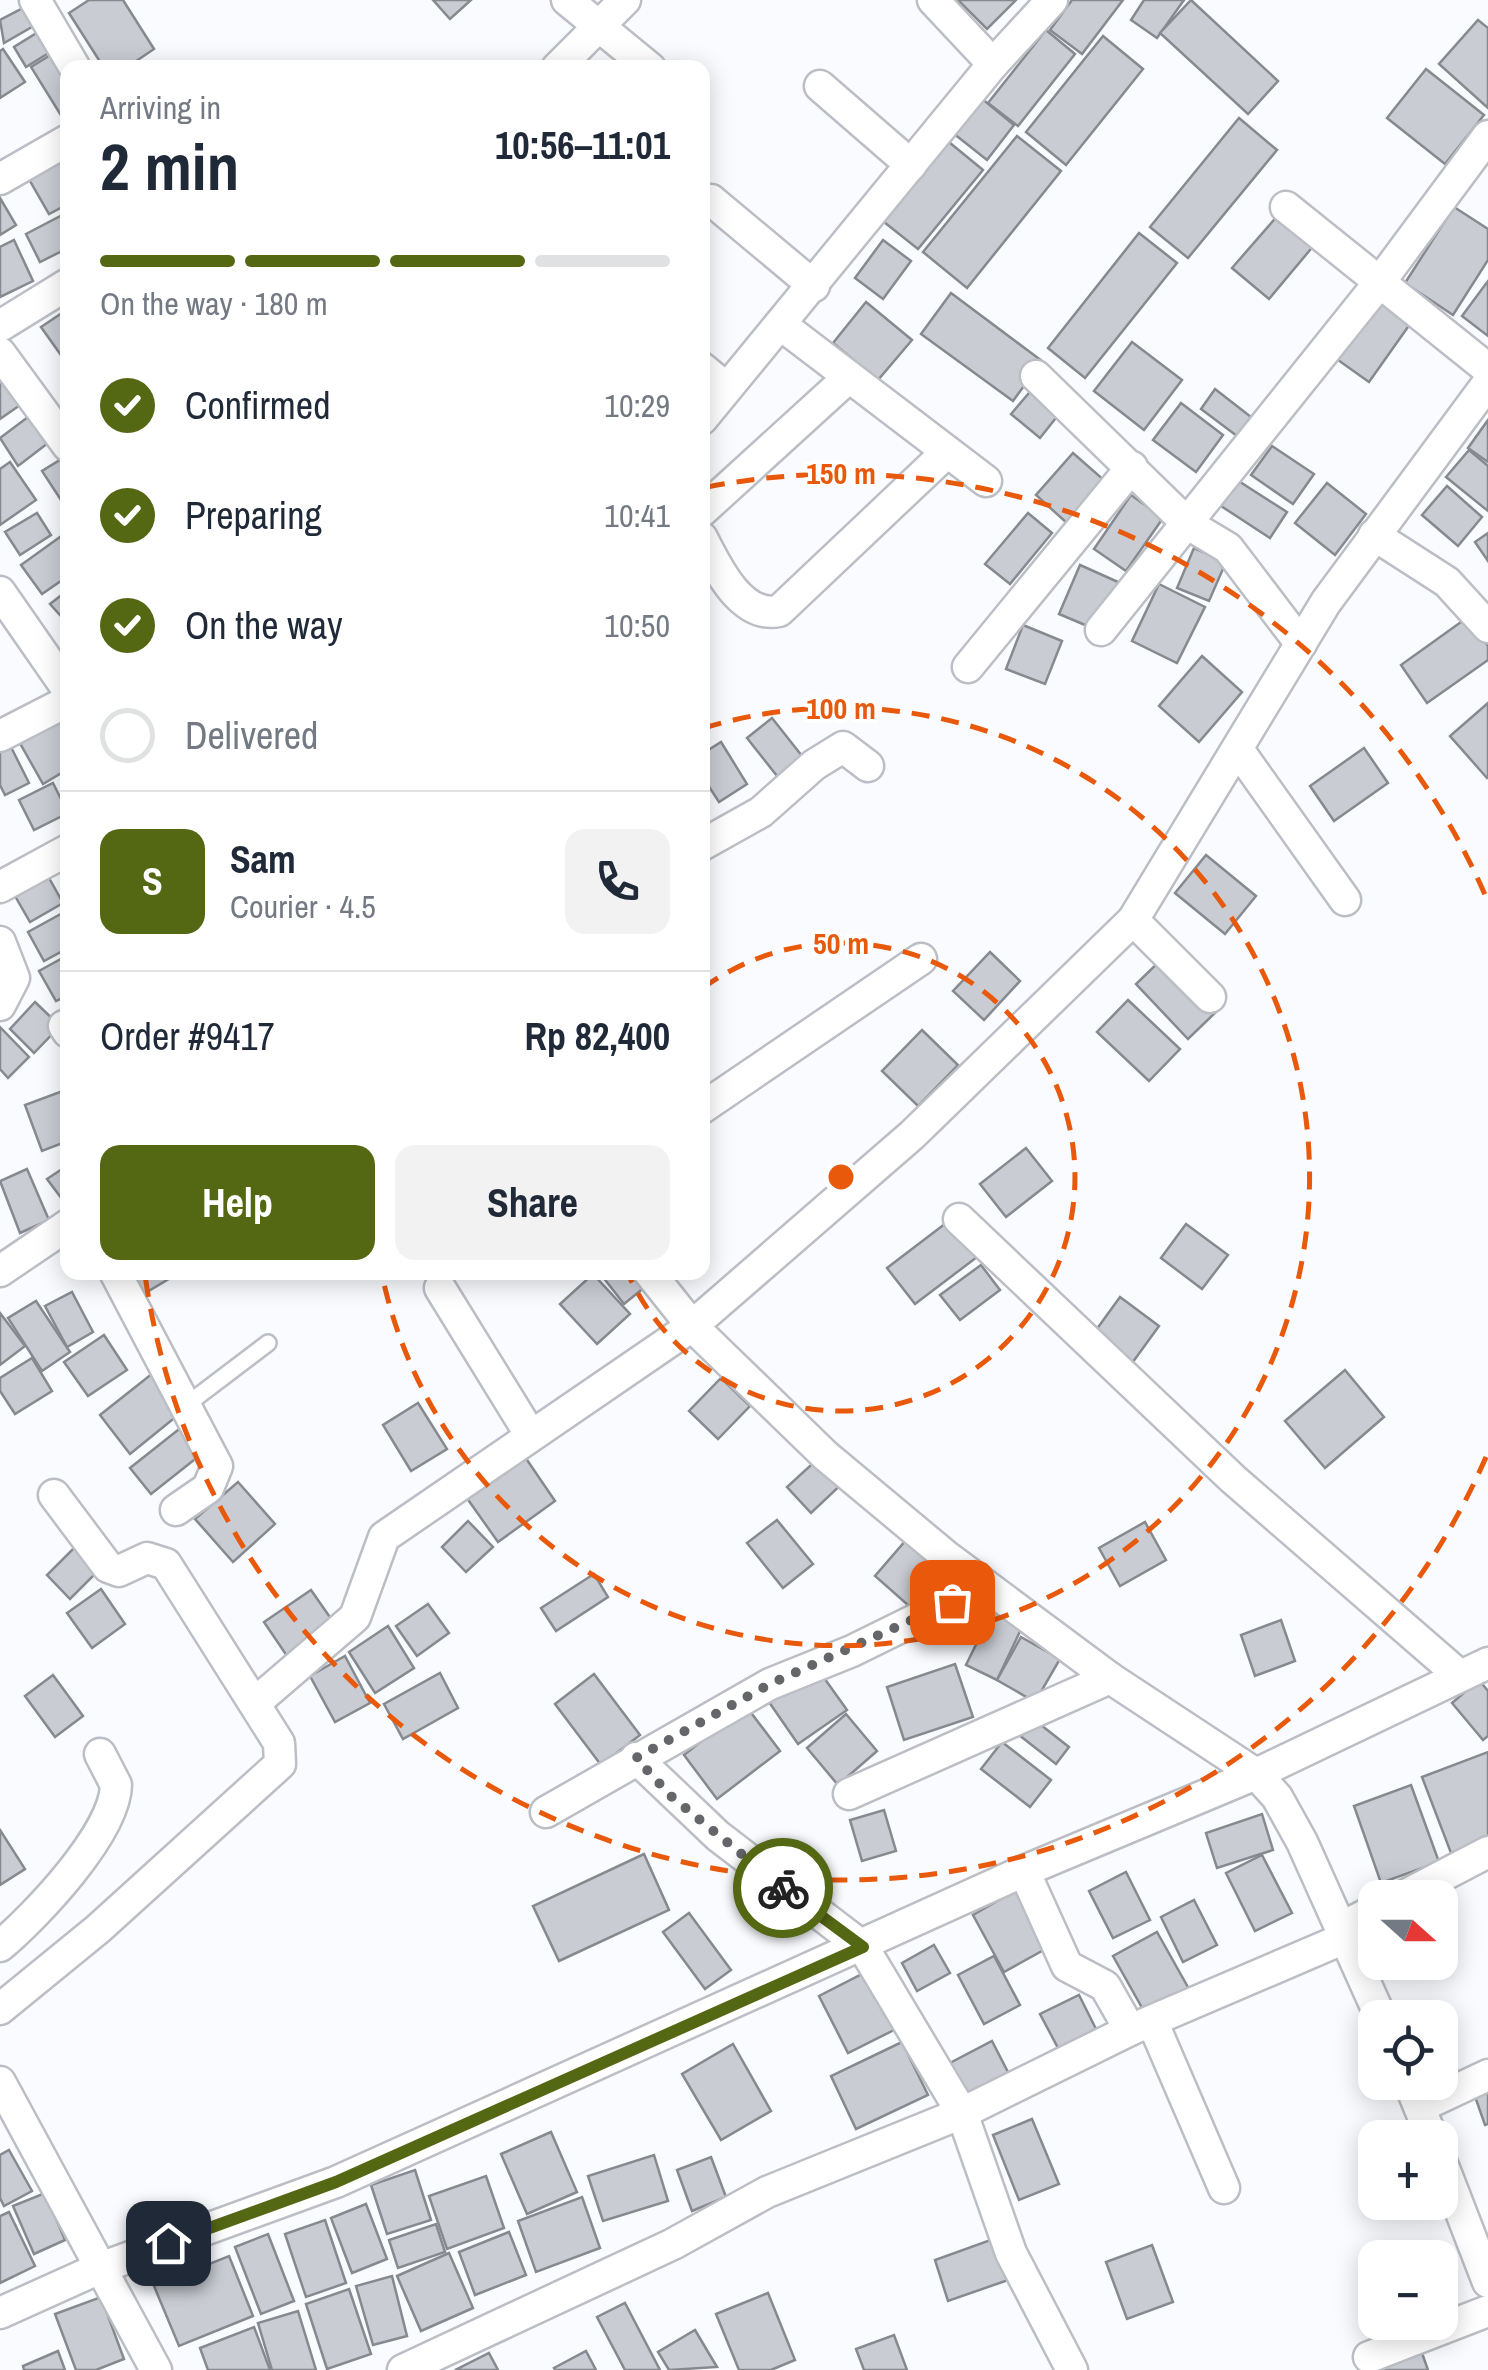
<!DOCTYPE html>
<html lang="en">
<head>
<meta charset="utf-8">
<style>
	:root { --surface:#fff; --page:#f2f2f3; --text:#1f2937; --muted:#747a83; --line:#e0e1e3; --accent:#546713 }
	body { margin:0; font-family:"Archivo Narrow",sans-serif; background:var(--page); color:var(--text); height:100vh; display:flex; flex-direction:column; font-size:38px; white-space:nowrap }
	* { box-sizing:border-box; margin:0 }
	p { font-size:32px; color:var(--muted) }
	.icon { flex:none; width:55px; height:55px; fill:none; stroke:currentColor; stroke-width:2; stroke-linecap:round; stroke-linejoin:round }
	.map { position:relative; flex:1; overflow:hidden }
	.sheet { position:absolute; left:60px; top:60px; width:650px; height:1220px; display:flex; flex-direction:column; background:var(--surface); border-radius:20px; box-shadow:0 5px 25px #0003 }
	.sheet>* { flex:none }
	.needle { width:65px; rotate:111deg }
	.controls { position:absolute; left:1358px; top:1880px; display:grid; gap:20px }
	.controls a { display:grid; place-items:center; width:100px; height:100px; border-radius:20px; background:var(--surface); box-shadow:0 5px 25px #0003; font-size:50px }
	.pin { position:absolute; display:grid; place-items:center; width:85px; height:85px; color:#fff; margin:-42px; border-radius:20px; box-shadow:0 5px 15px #0006 }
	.courier { position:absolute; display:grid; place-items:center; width:100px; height:100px; margin:-50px; border:8px solid #546713; border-radius:50%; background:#fff; color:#222; box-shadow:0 2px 12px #0007 }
	.summary em { font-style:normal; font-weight:700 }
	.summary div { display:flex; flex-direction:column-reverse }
	.summary { display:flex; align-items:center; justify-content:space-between; height:170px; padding:0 40px }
	h1 { font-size:65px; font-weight:700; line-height:75px }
	.bar { display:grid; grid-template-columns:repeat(4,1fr); gap:15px 10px; align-content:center; height:120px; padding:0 40px }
	.bar i { height:12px; border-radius:8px; background:var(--line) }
	.bar .selected { background:var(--accent) }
	.bar p { grid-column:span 4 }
	.line { display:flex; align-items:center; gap:25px; padding:0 40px; border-top:2px solid var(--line) }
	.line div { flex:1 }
	.round { display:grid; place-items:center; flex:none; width:105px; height:105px; border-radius:20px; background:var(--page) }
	ol { padding:0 40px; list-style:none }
	li { display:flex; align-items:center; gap:30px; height:110px }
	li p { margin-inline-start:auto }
	li .icon { padding:10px; border-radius:50%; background:var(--accent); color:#fff; stroke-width:4 }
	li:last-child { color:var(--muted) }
	li i { width:55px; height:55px; border:5px solid var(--line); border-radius:50% }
	.cta { display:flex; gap:20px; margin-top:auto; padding:20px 40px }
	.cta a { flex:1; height:115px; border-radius:20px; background:var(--accent); color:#fff; font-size:40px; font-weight:700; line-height:115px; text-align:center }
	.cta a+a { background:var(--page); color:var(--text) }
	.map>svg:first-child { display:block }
	.building { fill:#c9cdd3; stroke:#868a8f; stroke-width:2.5 }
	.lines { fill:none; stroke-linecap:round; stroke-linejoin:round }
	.lane-casing { stroke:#bbbfc5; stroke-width:20 }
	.street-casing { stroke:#bbbfc5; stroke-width:35 }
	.lane { stroke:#fff; stroke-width:15 }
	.street { stroke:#fff; stroke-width:30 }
	.done { stroke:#646669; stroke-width:10; stroke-dasharray:0 18 }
	.route { stroke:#546713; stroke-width:12 }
	.ring { fill:none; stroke:#e8590c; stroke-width:5; stroke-dasharray:18 12 }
	.centre { fill:#e8590c; stroke:#fff; stroke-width:5 }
	.ring-label { font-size:30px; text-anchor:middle; font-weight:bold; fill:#e8590c; stroke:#fff; stroke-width:8; stroke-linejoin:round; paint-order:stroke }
</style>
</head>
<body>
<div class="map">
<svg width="1488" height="2370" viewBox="0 0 1488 2370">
	<rect width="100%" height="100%" fill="#f9fbff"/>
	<g class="building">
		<path d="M89,0H123L154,49L126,68H104L69,13Z"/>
		<path d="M433,0H471L450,19Z"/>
		<path d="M958,0H1016L987,29Z"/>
		<path d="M1072,0H1123L1082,54L1050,30Z"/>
		<path d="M1144,0H1184L1157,38L1131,20Z"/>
		<path d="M1191,0L1278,81L1248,114L1160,33Z"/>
		<path d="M27,6L37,24L4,43L0,20Z"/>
		<path d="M1478,20L1488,28V108L1439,64Z"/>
		<path d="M43,29L55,49L26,67L14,47Z"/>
		<path d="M1046,30L1075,54L1018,126L988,103Z"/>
		<path d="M1103,36L1143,69L1066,165L1026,132Z"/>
		<path d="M3,49L25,82L0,98V51Z"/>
		<path d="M54,53L68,75V113L62,117L31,67Z"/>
		<path d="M1426,69L1484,115L1445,164L1387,118Z"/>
		<path d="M981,98L1014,125L987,160L953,133Z"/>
		<path d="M1239,118L1277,150L1188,258L1150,227Z"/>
		<path d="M1017,136L1061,171L967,288L923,252Z"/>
		<path d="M944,138L983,170L918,249L879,218Z"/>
		<path d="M68,148V204L49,214L22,167Z"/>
		<path d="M0,198L16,225L0,235Z"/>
		<path d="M1454,207L1488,229V260L1453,315L1405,283Z"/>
		<path d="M68,212V248L40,262L26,234Z"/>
		<path d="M1279,214L1315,244L1269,299L1232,268Z"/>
		<path d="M1139,233L1177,263L1085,378L1048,348Z"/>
		<path d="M14,240L33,281L0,297V247Z"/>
		<path d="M883,240L911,261L883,299L855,278Z"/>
		<path d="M1488,281V336L1462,316Z"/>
		<path d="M1377,290L1415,317L1369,382L1331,355Z"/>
		<path d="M951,293L1042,361L1013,401L921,334Z"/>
		<path d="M866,302L912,340L878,380L833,343Z"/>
		<path d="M62,313L68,321V365L41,327Z"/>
		<path d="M1132,342L1182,380L1144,430L1094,391Z"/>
		<path d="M0,361L26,401L0,419Z"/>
		<path d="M1035,386L1063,409L1040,438L1011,414Z"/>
		<path d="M1215,389L1251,417L1237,436L1201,409Z"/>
		<path d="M1181,403L1223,435L1196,472L1153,440Z"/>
		<path d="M32,414L52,440L18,466L0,438Z"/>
		<path d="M1488,420V462L1468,448Z"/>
		<path d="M1272,446L1314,474L1293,504L1251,475Z"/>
		<path d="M1469,450L1488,466V511L1446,477Z"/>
		<path d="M1073,453L1105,481L1068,524L1036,495Z"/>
		<path d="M68,455V496L61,500L42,471Z"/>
		<path d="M10,462L36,500L0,525V469Z"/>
		<path d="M1237,480L1287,512L1270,538L1221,506Z"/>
		<path d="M1327,483L1366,514L1335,555L1295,523Z"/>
		<path d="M1447,486L1482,517L1458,546L1422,515Z"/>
		<path d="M1131,495L1163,518L1126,571L1094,549Z"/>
		<path d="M37,513L51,535L20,555L5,532Z"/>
		<path d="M1028,513L1052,533L1010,584L985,564Z"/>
		<path d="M1488,533V561L1475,542Z"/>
		<path d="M60,537L68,548V576L42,594L21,565Z"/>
		<path d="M1194,548L1226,562L1209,601L1177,588Z"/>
		<path d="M1080,565L1118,582L1097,630L1059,614Z"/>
		<path d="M1159,584L1205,607L1177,663L1132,641Z"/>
		<path d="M68,590V624L50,604Z"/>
		<path d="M1468,617L1488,646V660L1427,703L1401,665Z"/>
		<path d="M1023,625L1062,641L1045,684L1006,669Z"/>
		<path d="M1202,656L1242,692L1199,742L1159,706Z"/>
		<path d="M1488,703V777L1487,778L1450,736Z"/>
		<path d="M68,709V769L43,784L17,738Z"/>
		<path d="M772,718L806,761L781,781L747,738Z"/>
		<path d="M721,742L747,784L719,802L702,776V754Z"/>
		<path d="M9,743L29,783L5,795L0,785V747Z"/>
		<path d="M1364,748L1388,783L1334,821L1310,786Z"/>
		<path d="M53,783L68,813L34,830L19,800Z"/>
		<path d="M1206,855L1256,896L1225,934L1175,893Z"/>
		<path d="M44,869L63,903L30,922L11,889Z"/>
		<path d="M68,910V948L44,961L28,932Z"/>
		<path d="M990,952L1020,981L984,1020L953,991Z"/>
		<path d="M68,955V995L56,1001L39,971Z"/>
		<path d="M1166,955L1218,1010L1188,1039L1136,984Z"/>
		<path d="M1128,1000L1180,1049L1149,1081L1097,1032Z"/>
		<path d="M35,1002L60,1026L34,1053L10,1029Z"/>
		<path d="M0,1027L29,1057L8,1078L0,1069Z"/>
		<path d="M922,1030L958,1065L918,1106L882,1071Z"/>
		<path d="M68,1089V1141L42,1151L25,1105Z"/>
		<path d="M1026,1148L1052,1181L1006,1217L980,1184Z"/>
		<path d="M68,1165V1207L47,1179Z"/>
		<path d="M27,1169L49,1220L20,1233L0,1181Z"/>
		<path d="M950,1220L977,1257L915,1304L887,1268Z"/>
		<path d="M1186,1224L1228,1255L1202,1289L1161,1258Z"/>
		<path d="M981,1265L1000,1290L960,1320L940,1295Z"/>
		<path d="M123,1272H176L177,1274L137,1298Z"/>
		<path d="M599,1272H644L651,1282L624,1304Z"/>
		<path d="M593,1274L630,1314L597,1344L560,1304Z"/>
		<path d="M72,1292L93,1332L67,1347L45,1306Z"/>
		<path d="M1120,1297L1159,1326L1130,1366L1091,1337Z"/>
		<path d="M36,1301L70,1352L42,1371L8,1318Z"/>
		<path d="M0,1313L25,1346L0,1365Z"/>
		<path d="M104,1335L127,1370L88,1396L64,1362Z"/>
		<path d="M32,1358L52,1391L15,1414L0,1391V1378Z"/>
		<path d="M1345,1370L1384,1417L1325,1468L1285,1421Z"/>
		<path d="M153,1373L183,1411L130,1454L100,1415Z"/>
		<path d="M721,1378L750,1406L718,1439L689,1411Z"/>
		<path d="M418,1403L447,1449L411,1471L383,1425Z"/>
		<path d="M183,1426L204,1452L151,1494L130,1468Z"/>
		<path d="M523,1454L555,1501L498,1542L464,1494Z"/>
		<path d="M823,1454L846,1480L811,1513L787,1487Z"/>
		<path d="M238,1482L275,1524L233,1562L195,1519Z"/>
		<path d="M777,1520L813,1564L783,1588L747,1543Z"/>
		<path d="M468,1521L493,1547L466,1572L442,1547Z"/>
		<path d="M1145,1522L1166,1560L1120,1586L1099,1548Z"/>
		<path d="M913,1532L955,1569L917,1613L875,1576Z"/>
		<path d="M78,1544L101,1568L70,1599L47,1575Z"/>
		<path d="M594,1574L608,1597L556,1631L541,1608Z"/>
		<path d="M101,1589L125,1624L92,1648L67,1613Z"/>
		<path d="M311,1590L334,1623L287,1656L264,1622Z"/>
		<path d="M428,1604L449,1633L417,1656L396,1626Z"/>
		<path d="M993,1610L1023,1625L997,1680L966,1665Z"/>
		<path d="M1281,1620L1295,1661L1255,1676L1241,1635Z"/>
		<path d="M388,1626L414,1668L375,1693L349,1652Z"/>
		<path d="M1021,1637L1060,1659L1035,1702L997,1680Z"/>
		<path d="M345,1656L370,1703L335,1722L310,1676Z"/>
		<path d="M955,1664L973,1717L904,1740L887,1687Z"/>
		<path d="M817,1668L847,1710L798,1744L769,1702Z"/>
		<path d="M440,1673L458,1708L403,1739L384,1704Z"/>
		<path d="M594,1674L640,1735L601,1765L555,1704Z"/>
		<path d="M53,1675L83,1716L55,1737L25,1696Z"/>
		<path d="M1479,1680L1488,1691V1736L1483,1740L1452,1703Z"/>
		<path d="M746,1706L780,1751L717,1799L684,1755Z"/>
		<path d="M846,1714L877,1751L838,1785L807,1748Z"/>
		<path d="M1032,1718L1069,1747L1056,1764L1019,1735Z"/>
		<path d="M1002,1742L1051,1780L1030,1807L981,1769Z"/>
		<path d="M1488,1752V1839L1451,1853L1422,1777Z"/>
		<path d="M1411,1785L1439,1862L1381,1883L1354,1806Z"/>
		<path d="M884,1810L896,1851L862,1861L850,1820Z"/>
		<path d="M1262,1814L1273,1850L1217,1868L1206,1833Z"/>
		<path d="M0,1830L25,1869L0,1885Z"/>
		<path d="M644,1854L669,1910L559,1961L533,1906Z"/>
		<path d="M1262,1855L1292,1913L1255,1931L1226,1873Z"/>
		<path d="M1126,1872L1150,1920L1113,1938L1089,1891Z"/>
		<path d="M1018,1889L1049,1947L1004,1972L973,1915Z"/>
		<path d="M1194,1900L1217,1945L1183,1962L1161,1917Z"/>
		<path d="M689,1913L731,1970L705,1989L663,1932Z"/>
		<path d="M1157,1932L1189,1989L1145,2013L1113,1956Z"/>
		<path d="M934,1945L950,1973L917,1991L902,1963Z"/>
		<path d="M994,1956L1020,2005L984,2024L958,1975Z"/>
		<path d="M866,1972L894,2030L848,2053L819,1996Z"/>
		<path d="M1079,1995L1096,2029L1058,2048L1040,2014Z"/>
		<path d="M992,2041L1011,2078L967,2100L948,2064Z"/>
		<path d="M902,2042L928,2095L856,2129L831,2076Z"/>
		<path d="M733,2044L771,2111L721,2140L682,2074Z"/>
		<path d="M1488,2082V2124L1485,2125L1472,2088Z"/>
		<path d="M1032,2119L1059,2184L1019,2200L993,2135Z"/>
		<path d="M551,2132L577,2192L527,2214L501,2154Z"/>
		<path d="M9,2150L32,2191L4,2206L0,2198V2155Z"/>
		<path d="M654,2155L668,2201L603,2221L588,2176Z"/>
		<path d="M711,2157L726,2197L692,2211L677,2170Z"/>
		<path d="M415,2170L431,2220L387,2234L371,2185Z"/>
		<path d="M486,2176L504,2228L447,2249L429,2196Z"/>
		<path d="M45,2193L65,2240L34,2254L13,2206Z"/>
		<path d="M582,2197L600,2248L536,2272L518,2221Z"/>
		<path d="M366,2204L387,2259L352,2273L331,2218Z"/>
		<path d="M9,2212L35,2266L0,2283V2216Z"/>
		<path d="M325,2220L346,2283L306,2297L285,2234Z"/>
		<path d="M436,2224L445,2252L398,2268L389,2240Z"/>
		<path d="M509,2232L526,2275L475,2295L459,2252Z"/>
		<path d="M268,2234L294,2301L261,2314L235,2247Z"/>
		<path d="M996,2238L1011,2279L948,2301L935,2260Z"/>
		<path d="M1152,2245L1173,2302L1127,2319L1106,2262Z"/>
		<path d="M449,2253L473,2308L421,2331L397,2276Z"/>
		<path d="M229,2256L253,2316L179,2346L154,2286Z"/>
		<path d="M392,2276L407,2336L373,2345L356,2286Z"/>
		<path d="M349,2289L371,2354L327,2369L306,2304Z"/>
		<path d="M768,2293L795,2360L771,2370H739L716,2314Z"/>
		<path d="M101,2297L124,2359L96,2370H76L55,2314Z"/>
		<path d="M625,2303L660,2370H625L597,2317Z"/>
		<path d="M298,2311L316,2370H272L258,2323Z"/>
		<path d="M254,2327L270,2370H208L200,2348Z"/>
		<path d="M695,2330L717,2367L669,2370L658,2352Z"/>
		<path d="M894,2335L907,2370H864L856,2349Z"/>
		<path d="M58,2351L65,2370H24L23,2366Z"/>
		<path d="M586,2351L596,2370H555L554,2368Z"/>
		<path d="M489,2353L498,2370H455Z"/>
		<path d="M1422,2353L1428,2370H1371Z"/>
	</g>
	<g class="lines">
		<g class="lane-casing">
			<path id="lane" d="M185,1406L268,1343"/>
		</g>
		<g class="street-casing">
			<g id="street">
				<path d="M35,0L75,68"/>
				<path d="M567,0L650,68"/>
				<path d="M933,0L993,64"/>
				<path d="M557,68L625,0"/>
				<path d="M820,86L911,165"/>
				<path d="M0,179L68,140"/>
				<path d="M711,200L814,286"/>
				<path d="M1286,207L1488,369"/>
				<path d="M780,324L986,481"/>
				<path d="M0,326L68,284"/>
				<path d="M0,353L68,446"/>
				<path d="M702,368L726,388"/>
				<path d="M1036,376L1188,524L1228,548L1301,644"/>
				<path d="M702,419L993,64L1052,0"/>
				<path d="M702,511L849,377"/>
				<path d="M1374,535L1447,582L1488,627"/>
				<path d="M702,538C716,566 741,619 779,611L946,453"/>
				<path d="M0,592L68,690"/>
				<path d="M1101,630L1379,283L1488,136"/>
				<path d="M968,667L1132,467"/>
				<path d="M0,736L68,701"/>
				<path d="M1239,751L1345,900"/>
				<path d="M702,845L761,812L814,765L843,747L868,766"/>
				<path d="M0,887L68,850"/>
				<path d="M1133,920L1210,997"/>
				<path d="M0,942L14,978L0,1005"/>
				<path d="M64,1026L68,1032"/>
				<path d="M702,1108L921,959"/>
				<path d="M959,1219L1233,1479L1459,1675"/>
				<path d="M0,1271L68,1225"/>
				<path d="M115,1272L217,1466L208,1488L176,1510"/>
				<path d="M440,1288L530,1434"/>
				<path d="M255,1703L355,1617L384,1537L692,1326L649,1272"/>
				<path d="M636,1758L718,1836L863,1947L962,2113L1011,2253L1072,2370"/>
				<path d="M849,1794L1110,1678"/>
				<path d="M546,1812L770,1684L852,1651L984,1586"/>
				<path d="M1024,1871L1067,1966L1105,1986L1130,2030"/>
				<path d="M1400,1898L1488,1852"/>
				<path d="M1342,1927L1375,1910"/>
				<path d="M0,1946C36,1916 115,1833 116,1785L100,1754"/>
				<path d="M0,2009L98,1929L280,1764L279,1743L166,1564L147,1558L119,1571L108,1567L54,1495"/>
				<path d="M1381,2018L1302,1842L1277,1797L1256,1774L1110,1678L946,1556L826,1456L692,1326L912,1135L1133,920L1326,602L1488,383"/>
				<path d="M1152,2021L1224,2188"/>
				<path d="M0,2082L156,2370"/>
				<path d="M1409,2082L1432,2138"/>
				<path d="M1420,2107L1488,2075"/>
				<path d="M1440,2158L1488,2282"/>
				<path d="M0,2313L100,2268L336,2182L1024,1871L1256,1774L1488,1663"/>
				<path d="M1369,2357L1488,2311"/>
				<path d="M403,2370L673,2244L767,2192L962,2113L1130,2030L1345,1938"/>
			</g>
		</g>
		<use href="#lane" class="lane"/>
		<use href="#street" class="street"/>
	</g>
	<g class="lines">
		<path class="done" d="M783,1888L672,1797L636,1758L770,1684L952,1602"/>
		<path class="route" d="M168,2243L336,2182L863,1947L783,1888"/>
	</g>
	<g class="ring">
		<path d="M703 988A234 234 0 1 1 628 1274"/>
		<path d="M704 728A469 469 0 1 1 382 1275"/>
		<path d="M1486 1457A703 703 0 0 1 145 1275M707 487A703 703 0 0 1 1486 897"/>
	</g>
	<circle cx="841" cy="1177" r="15" class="centre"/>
	<g class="ring-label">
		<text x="841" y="484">150 m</text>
		<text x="841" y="719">100 m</text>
		<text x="841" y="954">50 m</text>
	</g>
</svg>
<div class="controls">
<a><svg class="needle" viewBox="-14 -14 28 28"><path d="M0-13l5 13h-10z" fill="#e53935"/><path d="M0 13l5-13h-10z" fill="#747a83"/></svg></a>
<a><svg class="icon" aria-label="locate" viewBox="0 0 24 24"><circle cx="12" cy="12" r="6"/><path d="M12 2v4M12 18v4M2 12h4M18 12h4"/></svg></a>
<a>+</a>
<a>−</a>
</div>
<div class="pin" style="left:952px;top:1602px;background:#ea580c"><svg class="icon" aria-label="bag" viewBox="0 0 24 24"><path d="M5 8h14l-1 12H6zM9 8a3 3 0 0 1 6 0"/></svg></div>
<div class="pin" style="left:168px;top:2243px;background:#1f2937"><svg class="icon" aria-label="home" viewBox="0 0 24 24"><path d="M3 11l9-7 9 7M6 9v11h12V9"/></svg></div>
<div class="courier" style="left:783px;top:1888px"><svg class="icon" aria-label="bike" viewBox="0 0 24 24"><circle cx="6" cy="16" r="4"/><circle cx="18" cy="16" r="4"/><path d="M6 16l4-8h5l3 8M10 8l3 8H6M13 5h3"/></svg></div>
<section class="sheet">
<div class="summary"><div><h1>2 min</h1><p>Arriving in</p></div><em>10:56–11:01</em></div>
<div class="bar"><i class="selected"></i><i class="selected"></i><i class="selected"></i><i></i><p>On the way · 180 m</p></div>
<ol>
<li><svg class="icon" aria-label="check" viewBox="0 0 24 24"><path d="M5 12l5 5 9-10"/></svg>Confirmed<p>10:29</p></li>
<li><svg class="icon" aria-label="check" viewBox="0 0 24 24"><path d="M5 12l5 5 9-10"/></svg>Preparing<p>10:41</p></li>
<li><svg class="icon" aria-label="check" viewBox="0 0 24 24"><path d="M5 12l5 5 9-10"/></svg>On the way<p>10:50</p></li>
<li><i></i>Delivered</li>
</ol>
<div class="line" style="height:180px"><b class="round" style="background:var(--accent);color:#fff">S</b><div><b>Sam</b><p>Courier · 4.5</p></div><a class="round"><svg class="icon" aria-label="phone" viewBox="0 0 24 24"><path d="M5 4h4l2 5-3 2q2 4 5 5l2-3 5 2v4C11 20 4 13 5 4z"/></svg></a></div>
<div class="line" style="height:130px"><div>Order #9417</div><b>Rp 82,400</b></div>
<div class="cta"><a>Help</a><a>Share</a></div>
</section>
</div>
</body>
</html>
